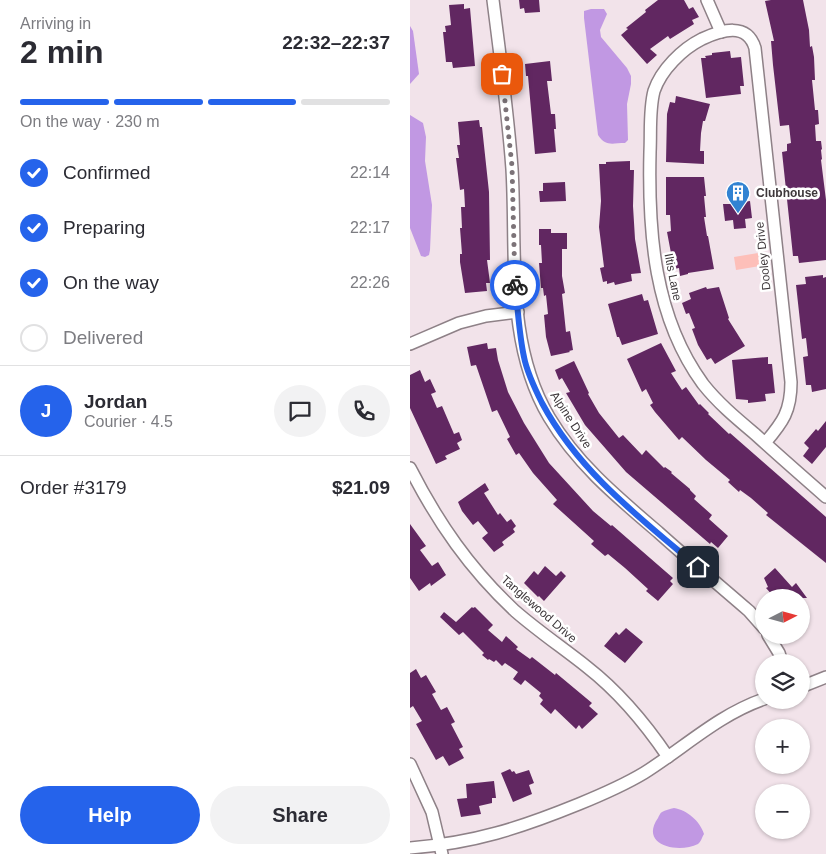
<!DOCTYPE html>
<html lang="en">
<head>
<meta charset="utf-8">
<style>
	:root { --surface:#fff; --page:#f2f2f3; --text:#2b2b33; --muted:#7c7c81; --line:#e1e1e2; --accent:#2563eb }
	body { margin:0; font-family:Helvetica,sans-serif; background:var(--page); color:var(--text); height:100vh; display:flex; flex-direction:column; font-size:19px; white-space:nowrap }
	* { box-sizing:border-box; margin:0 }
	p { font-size:16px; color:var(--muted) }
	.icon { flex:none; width:28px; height:28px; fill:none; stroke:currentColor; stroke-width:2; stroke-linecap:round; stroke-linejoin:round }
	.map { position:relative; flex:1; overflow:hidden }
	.details { display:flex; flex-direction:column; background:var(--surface); width:410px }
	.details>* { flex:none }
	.needle { width:32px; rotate:84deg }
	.fabs { position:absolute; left:345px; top:589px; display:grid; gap:10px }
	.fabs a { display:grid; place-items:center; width:55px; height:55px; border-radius:50%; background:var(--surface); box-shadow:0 1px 4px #0004; font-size:25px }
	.pin { position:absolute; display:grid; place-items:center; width:42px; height:42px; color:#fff; margin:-21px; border-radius:10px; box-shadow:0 2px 8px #0006 }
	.courier { position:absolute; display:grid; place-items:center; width:50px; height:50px; margin:-25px; border:4px solid #2563eb; border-radius:50%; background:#fff; color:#222; box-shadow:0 1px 6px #0007 }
	.headline em { font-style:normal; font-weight:700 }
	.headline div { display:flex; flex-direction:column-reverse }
	.headline { display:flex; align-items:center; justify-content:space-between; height:85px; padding:0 20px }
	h1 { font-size:32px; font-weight:700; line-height:38px }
	.bar { display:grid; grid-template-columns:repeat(4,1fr); gap:8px 5px; align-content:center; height:60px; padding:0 20px }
	.bar i { height:6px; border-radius:4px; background:var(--line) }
	.bar .selected { background:var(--accent) }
	.bar p { grid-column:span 4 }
	.line { display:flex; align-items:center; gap:12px; padding:0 20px; border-top:1px solid var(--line) }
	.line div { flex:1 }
	.round { display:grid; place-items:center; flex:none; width:52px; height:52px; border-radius:26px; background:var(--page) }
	ol { padding:0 20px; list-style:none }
	li { display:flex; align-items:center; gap:15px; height:55px }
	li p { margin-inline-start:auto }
	li .icon { padding:5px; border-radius:50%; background:var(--accent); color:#fff; stroke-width:4 }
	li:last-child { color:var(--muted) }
	li i { width:28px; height:28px; border:2px solid var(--line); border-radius:50% }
	.action { display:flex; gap:10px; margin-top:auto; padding:10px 20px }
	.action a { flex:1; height:58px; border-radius:30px; background:var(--accent); color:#fff; font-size:20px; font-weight:700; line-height:58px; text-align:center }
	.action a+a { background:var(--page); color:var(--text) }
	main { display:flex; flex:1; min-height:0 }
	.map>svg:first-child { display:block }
	.green { fill:#fdbfb9 }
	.water { fill:#c198e3 }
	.building { fill:#612761 }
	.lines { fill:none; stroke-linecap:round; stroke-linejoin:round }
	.street-casing { stroke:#8e8187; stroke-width:14 }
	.street { stroke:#fff; stroke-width:11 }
	.done { stroke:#7c7378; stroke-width:5; stroke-dasharray:0 9 }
	.route { stroke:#2563eb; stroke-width:6 }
	.labels { text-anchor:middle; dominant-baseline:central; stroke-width:5; stroke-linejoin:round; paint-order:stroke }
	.poi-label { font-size:12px; font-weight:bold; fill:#3d373a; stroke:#fff; text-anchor:start }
	.street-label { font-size:12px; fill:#3d373a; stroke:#fff }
</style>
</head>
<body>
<main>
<section class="details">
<div class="headline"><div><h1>2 min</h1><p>Arriving in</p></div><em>22:32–22:37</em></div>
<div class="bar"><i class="selected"></i><i class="selected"></i><i class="selected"></i><i></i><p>On the way · 230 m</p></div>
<ol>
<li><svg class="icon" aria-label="check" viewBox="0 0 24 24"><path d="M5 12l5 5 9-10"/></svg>Confirmed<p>22:14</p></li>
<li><svg class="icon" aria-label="check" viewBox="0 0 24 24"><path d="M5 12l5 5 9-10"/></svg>Preparing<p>22:17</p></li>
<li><svg class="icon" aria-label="check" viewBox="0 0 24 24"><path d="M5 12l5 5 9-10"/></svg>On the way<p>22:26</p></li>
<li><i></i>Delivered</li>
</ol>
<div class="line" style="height:90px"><b class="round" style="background:var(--accent);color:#fff">J</b><div><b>Jordan</b><p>Courier · 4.5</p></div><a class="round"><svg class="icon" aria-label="chat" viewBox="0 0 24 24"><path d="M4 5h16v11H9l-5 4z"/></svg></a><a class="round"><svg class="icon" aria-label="phone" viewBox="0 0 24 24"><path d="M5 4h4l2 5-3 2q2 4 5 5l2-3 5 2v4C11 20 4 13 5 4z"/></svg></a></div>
<div class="line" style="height:65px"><div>Order #3179</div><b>$21.09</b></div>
<div class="action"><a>Help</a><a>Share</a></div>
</section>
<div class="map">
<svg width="416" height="854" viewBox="0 0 416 854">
	<rect width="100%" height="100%" fill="#f2e3ea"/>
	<path class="green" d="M348,253L350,266L326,270L324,257Z"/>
	<g class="water">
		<path d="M181,9H194L197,14L190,30L191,37L217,68L221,76V84L217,104L218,140L215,143C202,143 196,147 188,135L174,18V11Z"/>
		<path d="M0,26L3,31L9,74L0,84Z"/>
		<path d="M0,115L13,123L16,137L15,161L22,205L20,250L19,255L15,257L11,256L0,228Z"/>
		<path d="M264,808C277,810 290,821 294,834C292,837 291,842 288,844C268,854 229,845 248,818C249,816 250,813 252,812C255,810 260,809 264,808Z"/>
	</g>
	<g class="building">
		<path d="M109,0H129L130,12L115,13L114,8L110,9Z"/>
		<path d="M248,0H274L279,9L283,7L289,17L282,20L284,24L260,39L258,36L240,49L247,55L237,64L211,35L218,29L216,28L236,12L235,10Z"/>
		<path d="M361,0H393L399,30L400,47L402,46L404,57L405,80H402L405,110H408L409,124L405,125L406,141H411L412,149L411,150L412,159L411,160L416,200V260L389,263L388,256H383L372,152L377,151V144L381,143L379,125L370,126L363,65L361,41H364L355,1Z"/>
		<path d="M54,4V9L60,8L65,66L43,68L42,62H36L33,32H36L35,26L41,25L39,5Z"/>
		<path d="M320,51L321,58L331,57L334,86H330L331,94L296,98L291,58H296L295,56L302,55V53Z"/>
		<path d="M140,61L142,81H137L141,114H145L146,129H144L146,152L125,154L118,76H116L115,64Z"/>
		<path d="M266,96L300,104L295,121H293L291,133L290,151H294V164L256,162L257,114L260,102L265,103Z"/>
		<path d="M69,120L70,127H72L79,192L80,260H77L80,283H76L77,291L55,293L50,262V254H52L50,228H52L51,207H55L54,189L50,190L46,158H49L47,145H50L48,122Z"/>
		<path d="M220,161V170H224L223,206L225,239L231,273L221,274L222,281L205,285L204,282L197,284V281L193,282L190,268L194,267L189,227L191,201L189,164H196V162Z"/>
		<path d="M256,177H294L296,196H294L296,217H294L297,236H298L304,269L278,273V274L270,276L269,268L264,269L257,232L261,231L260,215H256Z"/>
		<path d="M155,182L156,201L130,202L129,191H133V183Z"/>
		<path d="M332,193L333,202L340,201L342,218L335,219L336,228L324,229L323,220L315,221L313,204H321L320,194Z"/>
		<path d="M129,229H141V233H157V249H152V276L155,293L152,294L156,332L160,331L163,350L159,351L160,352L141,356L136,337L134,315L138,314L136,295L134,296L133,288H131L130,276L129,263H132L131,245H129Z"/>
		<path d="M413,275V278L416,277V389L402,392L401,385H396L393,357L398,356L396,338L392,339L386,285L396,284L395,277Z"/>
		<path d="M296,287L297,289L309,287L319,318L318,319L335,346L305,364L301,358L297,360L288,345L282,329L285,328L279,313L276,314L272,303L281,299L279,293Z"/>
		<path d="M232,294L234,301L238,300L248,334L212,345L209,337H207L198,304Z"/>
		<path d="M77,343L78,349L86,348L88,360L98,392L114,423L139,463L183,511L201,526L202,525L263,578L260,581L263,584L248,601L236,591L238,589L215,568L198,554L195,556L181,544L184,541L143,504L147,500L123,473L109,453L106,455L97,439L100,437L87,410L82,412L66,365L61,366L57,347Z"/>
		<path d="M251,343L266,371L261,373L272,390L276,387L289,405L290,404L299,413L298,414L319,434L320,433L416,517V563L356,515L358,513L341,498L330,490L329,492L318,482L320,480L296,460L272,437L269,440L245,412L240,405L243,403L236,389L232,392L217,359Z"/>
		<path d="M358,357V364H362L365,393L355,394L356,401L338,403V400L326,399L322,360Z"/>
		<path d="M164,361L179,393L178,394L189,413L209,438L213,435L232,455L236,450L254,468L255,467L262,472L261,473L280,489V490L286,496L284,499L302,515L299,519L318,536L308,548L301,542L300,544L216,472L175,425L156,393L160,392L152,378L149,380L145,370Z"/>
		<path d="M10,370L15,382L20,379L26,392L21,394L27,408L32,406L44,434L49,432L52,440L47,443L50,449L35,456L37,459L26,464L0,408V375Z"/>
		<path d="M416,421V447L402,464L393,456L399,448L394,443L406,429L408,431Z"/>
		<path d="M75,483L79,490L74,493L88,515L90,513L97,522L101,519L106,526L103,529L105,532L92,542L94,545L84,552L72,538L78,533L68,521L63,525L52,511L48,502Z"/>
		<path d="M0,524L16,546L10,550L22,566L28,562L36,575L21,586L20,583L9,591L0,578Z"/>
		<path d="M135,566L146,576L151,571L156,576L134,601L129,596L128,597L114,583L124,571L128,575Z"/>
		<path d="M365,568L382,587L386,583L397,598H373L369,593L364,597L356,588L358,587L354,578Z"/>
		<path d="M62,607L63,608L65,607L83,625L78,630L92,642L96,636L108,647L106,649L120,659L122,657L145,675L146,673L182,703L179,706L188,714L172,729L169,725L166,729L145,709L141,714L130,704L133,700L129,696L131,693L115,680L111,685L103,679L108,672L95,663L92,666L86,660L84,662L79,659L78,660L72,655L74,653L53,632L49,635L30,617L34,612L46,622Z"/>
		<path d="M216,628L233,642L215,663L194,646L206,632L209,635Z"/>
		<path d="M6,669L11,678L16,675L26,692L22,694L31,710L37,707L45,722L41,724L53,747L49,749L54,758L39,766L33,756L26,760L6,724L12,721L3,706L0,708V673Z"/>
		<path d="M100,769L102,772L104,771L106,774L119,770L124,783L119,785L122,794L103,802L91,773Z"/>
		<path d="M84,781L86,798H82V803L69,806L71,814L51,817L47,799L57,798L56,784Z"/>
	</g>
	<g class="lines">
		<g class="street-casing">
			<g id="street">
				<path d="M83,0C90,56 98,113 102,169C107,252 95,343 139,417C167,464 207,497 248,532C278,559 309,585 339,611L354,628"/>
				<path d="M297,0L311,32"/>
				<path d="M0,344L49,323L76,316L108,312"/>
				<path d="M355,443C373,422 381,411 381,382L345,48C337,22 312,30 292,39C272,49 251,70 244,91C239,110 241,132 240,152C238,232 244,317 293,384C308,403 326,418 345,434C368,455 392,476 416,497"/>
				<path d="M0,468C28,523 60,569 105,611C128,631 153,648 177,667C209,692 235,723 258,757"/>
				<path d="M358,635L369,653L372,662"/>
				<path d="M391,687L416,677"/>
				<path d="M0,764L22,812L32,854"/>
				<path d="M0,848C64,843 110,828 169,804C191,795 214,785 234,773C274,748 308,715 354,699"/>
			</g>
		</g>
		<use href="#street" class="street"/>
	</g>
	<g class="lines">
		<path class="done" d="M92,74L102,166L105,285"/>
		<path class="route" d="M105,285C108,309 109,334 114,357C117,373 125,389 132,403C169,472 230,518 288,567"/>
	</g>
	<defs>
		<g id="building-pin" transform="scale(1.25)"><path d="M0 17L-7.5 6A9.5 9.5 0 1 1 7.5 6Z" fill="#3283d2" stroke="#fff"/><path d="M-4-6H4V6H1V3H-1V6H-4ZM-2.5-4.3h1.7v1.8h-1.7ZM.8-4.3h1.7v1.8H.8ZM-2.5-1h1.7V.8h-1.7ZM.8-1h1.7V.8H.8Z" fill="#fff"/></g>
	</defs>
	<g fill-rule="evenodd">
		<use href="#building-pin" x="328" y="193"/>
	</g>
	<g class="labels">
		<g class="poi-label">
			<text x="346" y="193">Clubhouse</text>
		</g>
		<g class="street-label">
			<text transform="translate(353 256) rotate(-96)">Dooley Drive</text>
			<text transform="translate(263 277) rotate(79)">Iltis Lane</text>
			<text transform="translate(161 420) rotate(57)">Alpine Drive</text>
			<text transform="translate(129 609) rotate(41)">Tanglewood Drive</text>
		</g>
	</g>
</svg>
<div class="fabs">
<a><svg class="needle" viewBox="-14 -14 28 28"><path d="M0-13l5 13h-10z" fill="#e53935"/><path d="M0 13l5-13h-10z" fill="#7c7c81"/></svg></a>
<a><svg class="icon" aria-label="layers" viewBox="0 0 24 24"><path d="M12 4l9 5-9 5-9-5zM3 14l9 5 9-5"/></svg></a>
<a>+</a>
<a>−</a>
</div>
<div class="pin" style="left:92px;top:74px;background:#ea580c"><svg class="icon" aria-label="bag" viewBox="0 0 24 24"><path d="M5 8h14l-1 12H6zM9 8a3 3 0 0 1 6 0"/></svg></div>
<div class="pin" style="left:288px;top:567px;background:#1f2937"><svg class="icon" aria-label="home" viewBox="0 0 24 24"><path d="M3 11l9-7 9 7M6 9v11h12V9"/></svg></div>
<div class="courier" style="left:105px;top:285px"><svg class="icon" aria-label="bike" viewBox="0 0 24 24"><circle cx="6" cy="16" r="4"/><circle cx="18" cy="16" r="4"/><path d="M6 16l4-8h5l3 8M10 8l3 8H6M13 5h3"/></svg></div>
</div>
</main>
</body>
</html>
